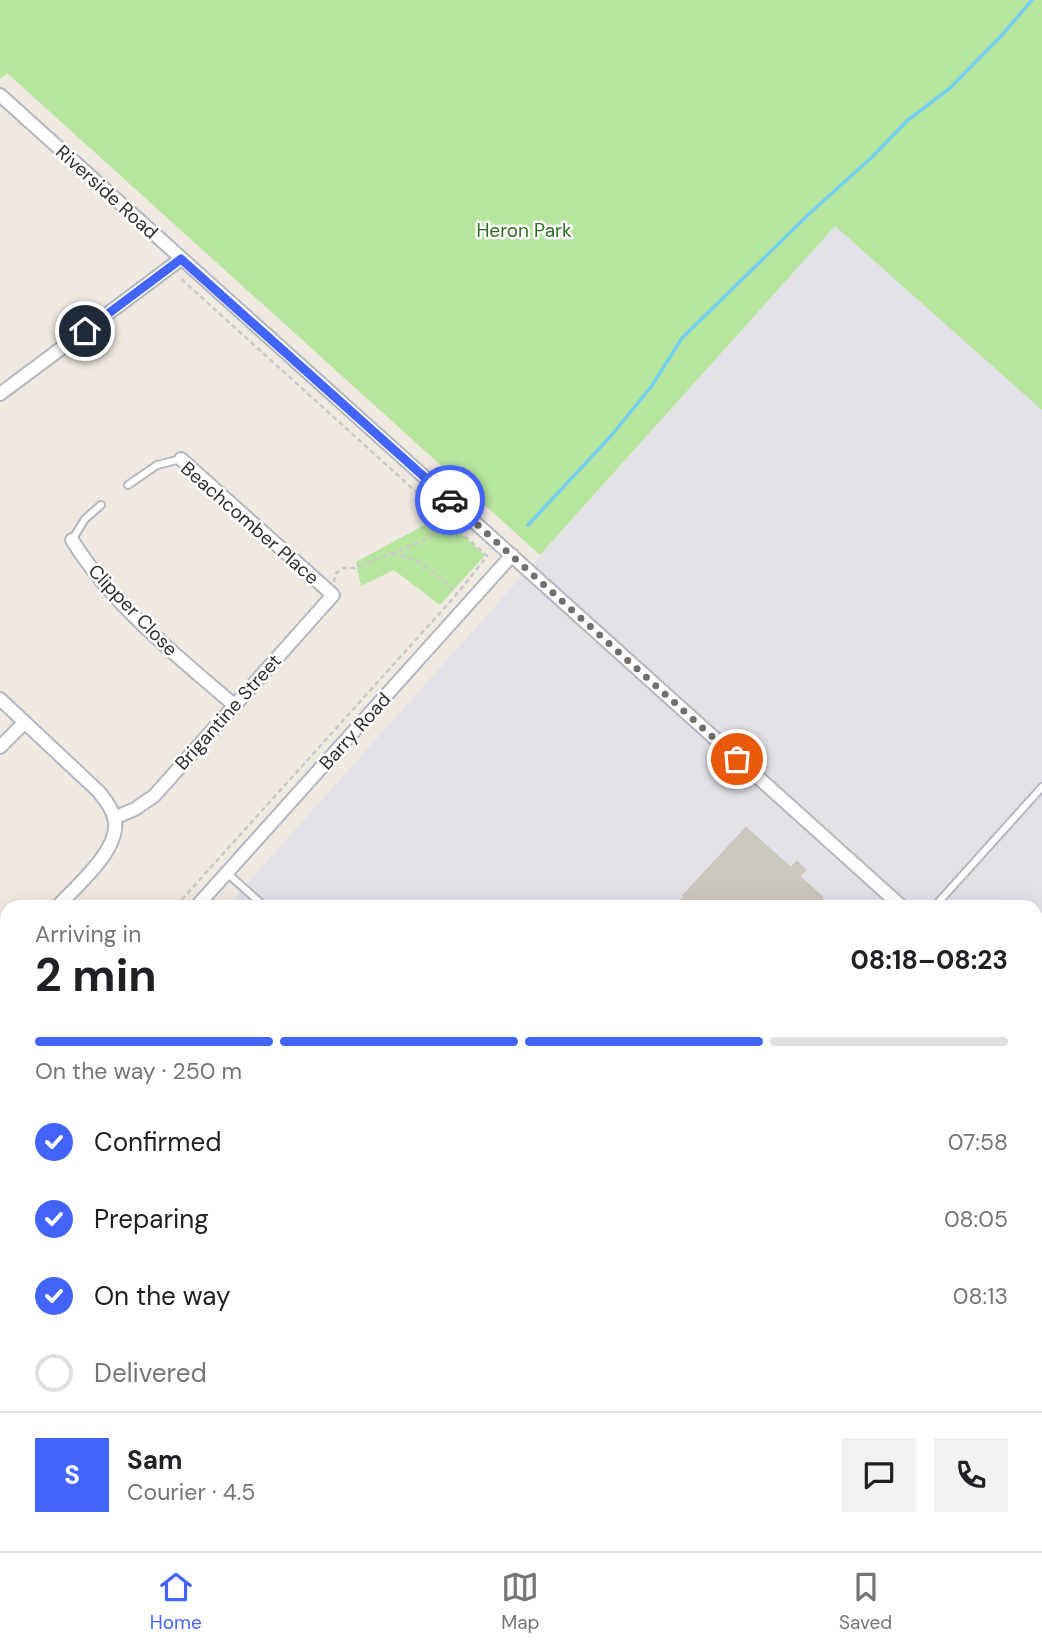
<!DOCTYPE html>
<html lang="en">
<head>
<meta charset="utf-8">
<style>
	:root { --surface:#fff; --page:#f2f2f2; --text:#202124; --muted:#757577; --line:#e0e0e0; --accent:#4264fb }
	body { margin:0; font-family:"DM Sans",sans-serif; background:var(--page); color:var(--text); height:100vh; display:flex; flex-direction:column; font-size:26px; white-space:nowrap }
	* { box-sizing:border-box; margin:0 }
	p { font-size:23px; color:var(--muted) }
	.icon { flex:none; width:38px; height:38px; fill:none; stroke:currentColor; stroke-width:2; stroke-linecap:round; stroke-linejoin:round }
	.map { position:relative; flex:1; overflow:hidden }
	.panel { position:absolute; left:0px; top:900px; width:1043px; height:653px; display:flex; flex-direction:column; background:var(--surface); border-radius:21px 21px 0 0; box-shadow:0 7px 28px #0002 }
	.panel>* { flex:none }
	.pin { position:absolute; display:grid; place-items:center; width:60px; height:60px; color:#fff; margin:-30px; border:4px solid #fff; border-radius:50%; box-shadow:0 2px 7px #0007 }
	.courier { position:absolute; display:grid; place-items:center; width:70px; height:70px; margin:-35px; border:5px solid #4264fb; border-radius:50%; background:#fff; color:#222; box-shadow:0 2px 9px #0007 }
	.head em { font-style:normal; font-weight:700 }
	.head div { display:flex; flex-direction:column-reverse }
	.head { display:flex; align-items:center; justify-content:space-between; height:119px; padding:0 35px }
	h1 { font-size:46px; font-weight:700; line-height:52px }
	.bar { display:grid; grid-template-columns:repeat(4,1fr); gap:10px 7px; align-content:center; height:84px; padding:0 35px }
	.bar i { height:9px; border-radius:5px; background:var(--line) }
	.bar .selected { background:var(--accent) }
	.bar p { grid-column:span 4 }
	.line { display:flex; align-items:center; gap:18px; padding:0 35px; border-top:2px solid var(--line) }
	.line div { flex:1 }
	.round { display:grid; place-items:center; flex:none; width:74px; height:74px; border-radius:0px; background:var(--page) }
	ol { padding:0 35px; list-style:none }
	li { display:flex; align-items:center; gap:21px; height:77px }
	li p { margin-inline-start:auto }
	li .icon { padding:7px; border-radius:50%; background:var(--accent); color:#fff; stroke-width:4 }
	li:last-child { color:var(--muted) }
	li i { width:38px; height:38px; border:4px solid var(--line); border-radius:50% }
	.menu { display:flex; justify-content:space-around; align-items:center; height:98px; border-top:2px solid var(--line); background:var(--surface); font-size:19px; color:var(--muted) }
	.menu a { display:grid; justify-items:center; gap:4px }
	.menu .selected { color:var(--accent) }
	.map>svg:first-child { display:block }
	.industrial { fill:#e3e1e8 }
	.green { fill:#b6e59e }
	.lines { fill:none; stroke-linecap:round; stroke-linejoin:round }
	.stream { stroke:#75cff0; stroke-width:3.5 }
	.building { fill:#cbc7bf; stroke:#cbc5ba; stroke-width:2 }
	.lane-casing { stroke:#b4b7c1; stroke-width:10 }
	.street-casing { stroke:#b4b7c1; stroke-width:16 }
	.path { stroke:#c9c9c9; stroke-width:2.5; stroke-dasharray:5 3.5; stroke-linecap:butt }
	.lane { stroke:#fff; stroke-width:6 }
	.street { stroke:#fff; stroke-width:12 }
	.done { stroke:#726f6d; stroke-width:7; stroke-dasharray:0 12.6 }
	.route { stroke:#4264fb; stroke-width:9 }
	.labels { text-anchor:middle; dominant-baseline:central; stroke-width:5; stroke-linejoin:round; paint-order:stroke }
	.street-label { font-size:19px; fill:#2e2e2e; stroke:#fff }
	.park-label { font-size:19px; fill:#2c6e1b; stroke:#fff }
</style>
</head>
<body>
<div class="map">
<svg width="1042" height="1551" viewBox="0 0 1042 1551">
	<rect width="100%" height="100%" fill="#efe9e1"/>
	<path class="industrial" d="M835,226L1042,410V1551H0V1162L7,1154V1545H1036V906H227Z"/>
	<g class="green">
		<path d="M0,0H1042V410L835,226L540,555L7,73L0,79Z"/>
		<path d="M441,516L485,555L440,605L394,570L361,586L356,562Z"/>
	</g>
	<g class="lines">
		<path class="stream" d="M528,525L610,437L651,387L682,338L809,214L871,158L908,120L950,88L1002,35L1032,0"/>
	</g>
	<path class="building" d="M746,828L791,868L797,862L805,870L799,876L823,898L816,906H677L684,898L683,896Z"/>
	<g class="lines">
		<g class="lane-casing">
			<g id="lane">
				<path d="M128,485L157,465L181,459"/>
				<path d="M72,540L85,519L101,505"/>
				<path d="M227,873L264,906"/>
				<path d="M935,906L1042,787"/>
				<path d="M527,1545L534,1551"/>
				<path d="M576,1545L583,1551"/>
				<path d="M864,1545L870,1551"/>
				<path d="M54,1551L59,1545"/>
			</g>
		</g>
		<g class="street-casing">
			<g id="street">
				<path d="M0,95L901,906"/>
				<path d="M0,394L181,259"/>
				<path d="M72,540C113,606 176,655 234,705"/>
				<path d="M0,699L99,792C106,801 113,810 115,821C119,851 76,886 58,906"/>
				<path d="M0,747L24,723"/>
				<path d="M114,818L135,809L154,796L333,595L181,459"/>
				<path d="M197,906L512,555"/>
				<path d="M0,969L7,963"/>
				<path d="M1036,1029L1042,1035"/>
				<path d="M1036,1121L1042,1114"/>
				<path d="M0,1127L7,1119"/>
				<path d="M664,1551L669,1545"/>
			</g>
		</g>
		<g class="path">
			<path d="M392,553C425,561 433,571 457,594"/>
			<path d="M334,582L335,574L343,568H355L421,542L452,523"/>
			<path d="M176,906L457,594L487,556L179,277"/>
			<path d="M0,1102L7,1094"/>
		</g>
		<use href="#lane" class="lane"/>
		<use href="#street" class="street"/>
	</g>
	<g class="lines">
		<path class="done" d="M450,500L737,759"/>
		<path class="route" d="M85,331L181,259L450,500"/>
	</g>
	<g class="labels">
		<g class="street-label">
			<text transform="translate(107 192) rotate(42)">Riverside Road</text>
			<text transform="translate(250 523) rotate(41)">Beachcomber Place</text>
			<text transform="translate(133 610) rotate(46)">Clipper Close</text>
			<text transform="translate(228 712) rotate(-48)">Brigantine Street</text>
			<text transform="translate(355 731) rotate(-48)">Barry Road</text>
		</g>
		<g class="park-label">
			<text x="524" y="230">Heron Park</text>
		</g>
	</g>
</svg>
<div class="pin" style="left:737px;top:759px;background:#ea580c"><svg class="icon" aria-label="bag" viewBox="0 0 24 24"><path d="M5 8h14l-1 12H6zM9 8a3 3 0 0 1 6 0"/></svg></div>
<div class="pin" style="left:85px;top:331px;background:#1f2937"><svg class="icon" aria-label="home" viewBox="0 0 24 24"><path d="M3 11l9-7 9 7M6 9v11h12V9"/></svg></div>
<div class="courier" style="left:450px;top:500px"><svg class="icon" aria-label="car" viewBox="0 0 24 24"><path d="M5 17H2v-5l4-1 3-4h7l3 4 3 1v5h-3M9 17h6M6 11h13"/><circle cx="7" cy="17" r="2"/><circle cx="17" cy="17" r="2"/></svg></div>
<section class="panel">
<div class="head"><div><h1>2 min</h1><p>Arriving in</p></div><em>08:18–08:23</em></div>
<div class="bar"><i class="selected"></i><i class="selected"></i><i class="selected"></i><i></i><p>On the way · 250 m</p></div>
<ol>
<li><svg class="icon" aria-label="check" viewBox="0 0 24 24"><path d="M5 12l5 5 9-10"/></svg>Confirmed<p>07:58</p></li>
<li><svg class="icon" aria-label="check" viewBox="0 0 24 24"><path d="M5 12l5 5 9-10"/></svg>Preparing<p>08:05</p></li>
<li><svg class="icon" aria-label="check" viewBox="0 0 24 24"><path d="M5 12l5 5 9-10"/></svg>On the way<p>08:13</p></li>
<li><i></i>Delivered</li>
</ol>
<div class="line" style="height:126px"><b class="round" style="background:var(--accent);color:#fff">S</b><div><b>Sam</b><p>Courier · 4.5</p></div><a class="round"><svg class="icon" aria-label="chat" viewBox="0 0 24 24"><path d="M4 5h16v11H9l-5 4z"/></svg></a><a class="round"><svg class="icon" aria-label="phone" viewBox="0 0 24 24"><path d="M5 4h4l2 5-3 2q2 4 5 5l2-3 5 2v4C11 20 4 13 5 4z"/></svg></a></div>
</section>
</div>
<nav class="menu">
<a class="selected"><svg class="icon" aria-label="home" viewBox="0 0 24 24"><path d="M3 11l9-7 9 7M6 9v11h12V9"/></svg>Home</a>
<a><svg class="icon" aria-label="map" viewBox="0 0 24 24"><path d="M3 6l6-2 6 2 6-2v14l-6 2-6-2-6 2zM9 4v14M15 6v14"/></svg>Map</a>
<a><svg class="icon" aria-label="saved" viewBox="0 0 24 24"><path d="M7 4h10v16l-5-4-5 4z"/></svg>Saved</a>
</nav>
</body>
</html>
